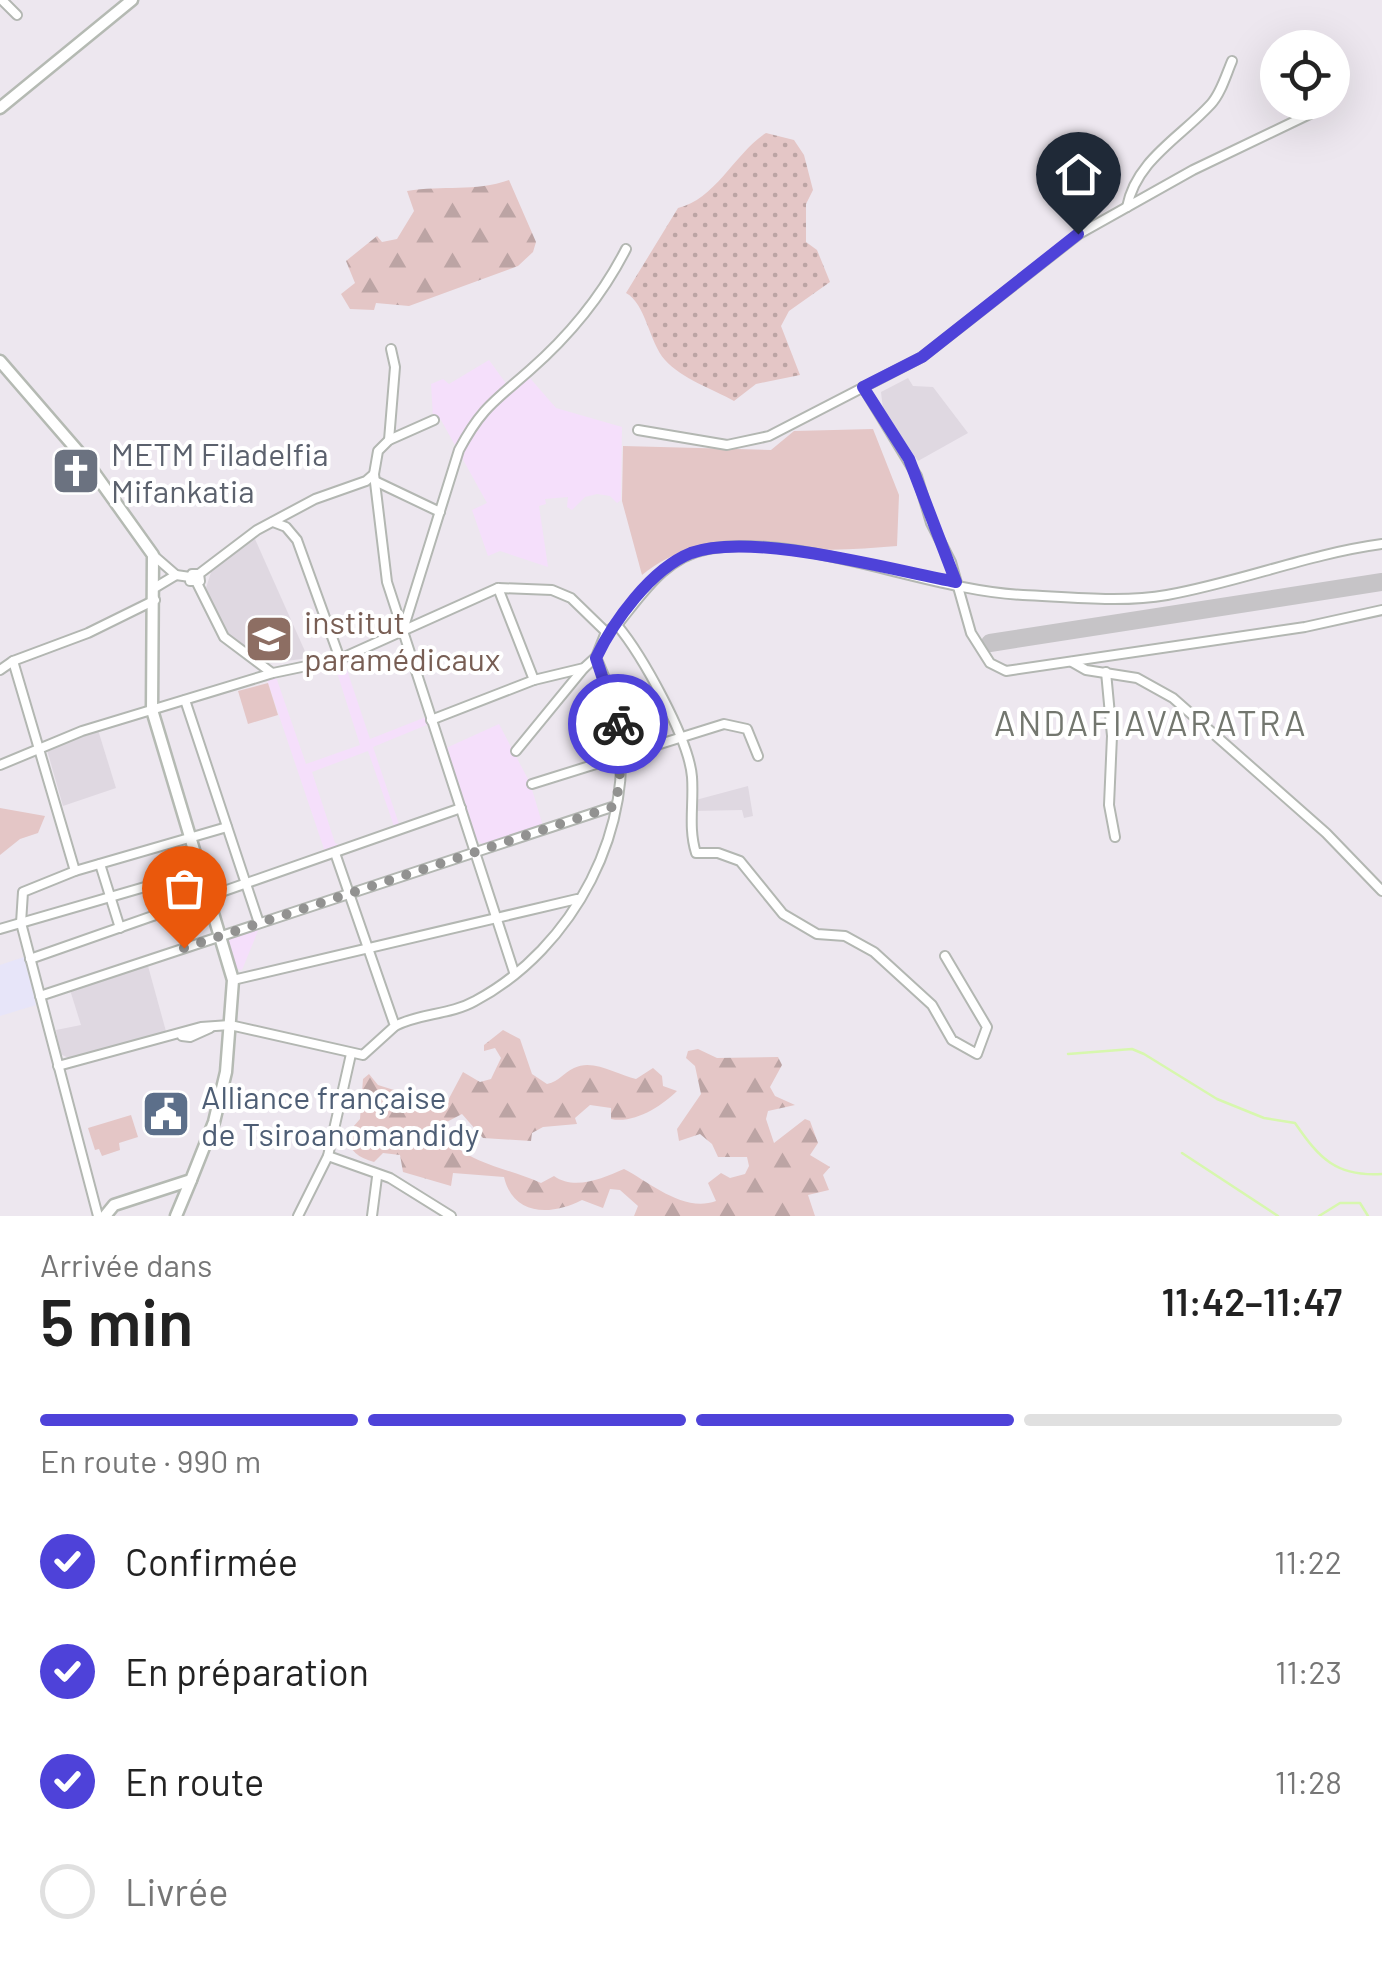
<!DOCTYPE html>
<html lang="fr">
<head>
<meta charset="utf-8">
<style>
	:root { --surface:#fff; --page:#f6f6f6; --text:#222; --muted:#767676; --line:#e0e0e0; --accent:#4e42d9 }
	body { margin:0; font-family:Barlow,sans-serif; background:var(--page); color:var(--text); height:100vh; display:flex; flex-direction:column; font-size:38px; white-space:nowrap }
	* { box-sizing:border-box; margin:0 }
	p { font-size:32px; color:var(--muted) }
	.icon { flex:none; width:55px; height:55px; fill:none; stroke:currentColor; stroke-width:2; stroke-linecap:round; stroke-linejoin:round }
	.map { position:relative; height:1216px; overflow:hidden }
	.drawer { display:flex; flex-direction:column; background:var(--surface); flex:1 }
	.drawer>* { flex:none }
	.controls { position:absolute; left:1260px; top:30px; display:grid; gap:20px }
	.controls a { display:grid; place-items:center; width:90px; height:90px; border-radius:50%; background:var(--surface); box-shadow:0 10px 40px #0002; font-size:50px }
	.pin { position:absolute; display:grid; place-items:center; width:85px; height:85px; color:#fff; margin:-102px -42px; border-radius:50% 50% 50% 0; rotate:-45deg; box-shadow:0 0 10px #0007 }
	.pin .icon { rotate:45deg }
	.courier { position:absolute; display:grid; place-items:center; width:100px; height:100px; margin:-50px; border:8px solid #4e42d9; border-radius:50%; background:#fff; color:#222; box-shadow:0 2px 12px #0007 }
	.overview em { font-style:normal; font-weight:600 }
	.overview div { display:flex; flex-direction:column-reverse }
	.overview { display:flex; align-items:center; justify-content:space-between; height:170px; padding:0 40px }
	h1 { font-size:65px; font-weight:600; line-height:75px }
	.bar { display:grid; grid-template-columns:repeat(4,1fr); gap:15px 10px; align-content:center; height:120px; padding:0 40px }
	.bar i { height:12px; border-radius:8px; background:var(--line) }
	.bar .active { background:var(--accent) }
	.bar p { grid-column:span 4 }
	ol { padding:0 40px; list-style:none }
	li { display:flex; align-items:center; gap:30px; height:110px }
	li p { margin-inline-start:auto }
	li .icon { padding:10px; border-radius:50%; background:var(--accent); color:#fff; stroke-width:4 }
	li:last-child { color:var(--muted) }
	li i { width:55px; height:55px; border:5px solid var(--line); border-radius:50% }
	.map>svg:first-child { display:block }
	.commercial { fill:#f5dffb; fill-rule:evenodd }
	.education { fill:#dfd8e1 }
	.medical { fill:#e7e5f9 }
	.grass { fill:#e4c6c6 }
	.forest { fill:url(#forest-firs) }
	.park { fill:url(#park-dots) }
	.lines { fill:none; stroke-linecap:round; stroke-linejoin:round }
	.stream { stroke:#d7f7ae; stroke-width:2.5 }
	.taxiway { stroke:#c6c4c7; stroke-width:18 }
	.street-casing { stroke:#b3b7b2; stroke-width:12 }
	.secondary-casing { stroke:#b5bab3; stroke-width:15 }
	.street { stroke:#fff; stroke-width:8 }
	.secondary { stroke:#fff; stroke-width:10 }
	.done { stroke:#929291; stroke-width:10; stroke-dasharray:0 18 }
	.route { stroke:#4e42d9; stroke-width:12 }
	.labels { text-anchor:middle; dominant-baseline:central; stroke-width:8; stroke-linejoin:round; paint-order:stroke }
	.worship-label { font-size:32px; fill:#5b616d; stroke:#fff; text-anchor:start }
	.education-label { font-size:32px; fill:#785e54; stroke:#fff; text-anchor:start }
	.service-label { font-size:32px; fill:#4e5e75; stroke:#fff; text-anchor:start }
	.neighbourhood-label { font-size:35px; letter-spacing:2.5px; fill:#73776f; stroke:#fff }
</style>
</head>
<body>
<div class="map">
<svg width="1382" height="1216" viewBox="0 0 1382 1216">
	<defs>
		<pattern id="forest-firs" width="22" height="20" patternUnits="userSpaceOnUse" patternTransform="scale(2.5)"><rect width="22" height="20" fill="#e4c6c6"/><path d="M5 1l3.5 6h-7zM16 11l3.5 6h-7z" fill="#bca4a4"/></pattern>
		<pattern id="park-dots" width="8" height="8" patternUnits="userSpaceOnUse" patternTransform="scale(2.5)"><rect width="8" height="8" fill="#e4c6c6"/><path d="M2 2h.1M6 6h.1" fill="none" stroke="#bca4a4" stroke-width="1.8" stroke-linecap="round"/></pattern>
	</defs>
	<rect width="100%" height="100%" fill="#ede7ef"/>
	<g class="commercial">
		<path d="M489,360L510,389L529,377L556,408L622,427L621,500L617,503L610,496L597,494L585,497L572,510L567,507L568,497L545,499L546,504L539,506L548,567L500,551L488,556L472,510L487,503L441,420L433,417L431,384L443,379L449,384Z"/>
		<path d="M344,661L370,739L426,717L434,720L444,749L499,724L530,783L543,826L484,845L475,839L468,842L458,814L339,854L346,878L340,881L332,858L251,886L262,921L242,970L234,968L224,936L250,928L252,921L241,882L326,855L266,677L275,674L306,764L360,745L334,663ZM429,724L458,807L400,827L373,747ZM368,751L395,829L342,847L335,843L312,772Z"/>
	</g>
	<g class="education">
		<path d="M908,378L913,386L933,387L968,433L918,461L883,409L881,392Z"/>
		<path d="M255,539L308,658L265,664L230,640L206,588L212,569Z"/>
		<path d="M98,730L116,788L63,806L47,750Z"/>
		<path d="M748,786L753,816L744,818L742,810L694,811L692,801Z"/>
		<path d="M148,966L167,1035L71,1059L60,1054L56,1030L81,1025L70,990Z"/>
	</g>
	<path class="medical" d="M24,957L36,1005L0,1016V965Z"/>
	<g class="grass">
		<path d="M873,429L899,495L897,546C869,548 839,551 811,549C748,543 695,532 642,575L622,501L623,446L771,450L794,431Z"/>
		<path d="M268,683L278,715L248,724L238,691Z"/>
		<path d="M0,808L45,816L38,833L20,839L0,855Z"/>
		<path d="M131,1115L138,1137L119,1143L120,1150L102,1156L99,1149L95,1150L88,1128Z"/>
	</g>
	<g class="forest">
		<path d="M509,180L536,242L533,252L518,266L409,306L376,303L374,310L350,309L341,294L355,283L346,261L377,236L382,242L397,239L414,211L407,191C443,185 475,192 509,180Z"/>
		<path d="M503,1030L520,1039L532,1074L547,1084C560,1081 563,1073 574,1068C593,1058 618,1075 636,1079L653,1068L662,1076L663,1086L677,1091C662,1106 634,1124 611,1119V1108L590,1105L575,1118L577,1124L543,1127L532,1133L531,1141L483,1138L462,1114L439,1126C459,1164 505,1166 541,1183L554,1176C575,1191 603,1178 624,1169C651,1183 684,1213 716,1201L708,1183L721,1173L730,1178L745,1174L749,1166L747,1157H718L712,1144L700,1134L679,1141L677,1129L701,1094L695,1066L686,1058L688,1051L698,1049L717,1058L778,1057L782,1065L770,1087L775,1096L795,1105L768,1111L766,1119L774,1143L805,1119L810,1121L818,1143L810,1155L830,1167L823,1175L829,1190L808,1195L815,1216H634L638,1206L620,1190L610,1189L603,1208L582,1200C551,1216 513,1216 504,1177L453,1173L451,1186L403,1172L400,1155L383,1153L374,1162C359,1158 349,1151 346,1135L360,1119L363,1079L369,1074L378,1085L445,1106L463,1072L480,1082L491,1079L501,1058L495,1048L484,1051V1045Z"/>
	</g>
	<path class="park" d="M766,133L794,140L804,155L813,190L806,204V242L817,250L830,282L789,311L781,326L800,375L756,384L734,401C713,389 682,379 665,360C649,342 646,304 626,293L678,208C715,200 735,153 766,133Z"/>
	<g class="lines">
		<g class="stream">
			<path d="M1068,1054L1132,1049L1144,1054L1217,1099L1264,1118L1295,1123C1319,1158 1336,1177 1382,1174"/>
			<path d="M1182,1153L1278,1216"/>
			<path d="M1319,1216L1340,1203H1360L1368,1216"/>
		</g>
		<path class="taxiway" d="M990,643L1382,582"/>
		<g class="street-casing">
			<g id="street">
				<path d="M2,0L17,15"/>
				<path d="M1127,207C1136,160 1181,137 1211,104C1221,93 1226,75 1232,61"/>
				<path d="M863,387L917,476L931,523L951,562L971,633L990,663L1006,671L1305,627L1382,610"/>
				<path d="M638,430L727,445L769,436L922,357L1079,234L1193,170L1316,111"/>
				<path d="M389,440L395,367L391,349"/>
				<path d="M374,474L387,582L514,972"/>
				<path d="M375,481L440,512"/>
				<path d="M273,522L286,527L297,540L340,659"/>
				<path d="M153,555L176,575L190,577"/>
				<path d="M199,574L200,581H190L192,574H199L257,530L315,499L366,481L374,474L378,451L389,440L434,420"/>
				<path d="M197,583L224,637L272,673"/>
				<path d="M156,587L176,575"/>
				<path d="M498,588L534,680"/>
				<path d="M617,625C642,655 689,739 692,777C694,803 688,828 696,853H718L740,861L783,914L817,934L845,936L874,952L932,1005L952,1040L977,1054L987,1027L945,956"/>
				<path d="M402,633L459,450C482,407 495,401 530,370C570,335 602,296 626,249"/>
				<path d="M1072,662L1086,670L1137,678L1173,698L1326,833L1382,891"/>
				<path d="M0,670L13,661"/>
				<path d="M1106,672L1112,736L1109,805L1115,837"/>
				<path d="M185,700L259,923"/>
				<path d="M431,720L534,680L584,668L596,657"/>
				<path d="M516,751L584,668"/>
				<path d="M0,765L82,731L273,673L340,659L498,588L552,590L571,598L606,632L617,625C643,593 665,557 708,549C801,532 928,591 1023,595C1068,597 1123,603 1167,595C1240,582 1308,554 1382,544"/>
				<path d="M532,784L724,724L747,729L758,756"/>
				<path d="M100,864L120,928"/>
				<path d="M75,871L13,661L88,633L155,600"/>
				<path d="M0,929L200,871"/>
				<path d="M30,959L461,808"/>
				<path d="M233,980L577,899"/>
				<path d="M40,996L615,806"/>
				<path d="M395,1026C420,1013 450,1015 475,1001C573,949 639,826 617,715C613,695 604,676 596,657L606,632"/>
				<path d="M182,1036L190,1037L210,1028"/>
				<path d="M58,1066L201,1027L230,1025L363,1055L395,1026L335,853"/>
				<path d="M328,1156L390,1178L451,1216"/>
				<path d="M98,1216L21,923L23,892L75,871L227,827"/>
				<path d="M298,1216L328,1156L351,1054"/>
				<path d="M372,1216L377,1177"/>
			</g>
		</g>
		<g class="secondary-casing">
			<g id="secondary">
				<path d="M0,108L132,0"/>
				<path d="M0,361L83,457L153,555L152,710L233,980L226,1072L214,1122L191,1180L114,1205L105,1216"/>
				<path d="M176,1216L191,1180"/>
			</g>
		</g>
		<use href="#street" class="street"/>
		<use href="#secondary" class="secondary"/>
	</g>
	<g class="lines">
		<path class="done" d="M184,948L615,806L620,780L618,724"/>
		<path class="route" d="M618,724L596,658C613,622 651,569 691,553C751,531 891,570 956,582L909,459L863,387L922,357L1078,234"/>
	</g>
	<defs>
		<g id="church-square" transform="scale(2.5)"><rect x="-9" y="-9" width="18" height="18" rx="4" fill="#6b7280" stroke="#fff"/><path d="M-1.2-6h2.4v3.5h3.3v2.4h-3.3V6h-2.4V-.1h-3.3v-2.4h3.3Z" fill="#fff"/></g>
		<g id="university-square" transform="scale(2.5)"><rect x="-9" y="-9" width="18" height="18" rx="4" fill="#8d6e63" stroke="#fff"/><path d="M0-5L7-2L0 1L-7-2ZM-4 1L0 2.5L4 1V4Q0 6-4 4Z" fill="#fff"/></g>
		<g id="civic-square" transform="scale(2.5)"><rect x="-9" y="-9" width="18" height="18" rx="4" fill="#5c6f8a" stroke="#fff"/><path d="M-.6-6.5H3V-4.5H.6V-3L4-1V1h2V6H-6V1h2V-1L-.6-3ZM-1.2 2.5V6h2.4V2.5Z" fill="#fff"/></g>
	</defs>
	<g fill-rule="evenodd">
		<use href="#church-square" x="76" y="471"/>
		<use href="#university-square" x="269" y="639"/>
		<use href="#civic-square" x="166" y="1114"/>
	</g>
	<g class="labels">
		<g class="worship-label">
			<text x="111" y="453">METM Filadelfia<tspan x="111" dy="37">Mifankatia</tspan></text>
		</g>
		<g class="education-label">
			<text x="304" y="621">institut<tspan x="304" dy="37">paramédicaux</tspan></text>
		</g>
		<g class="service-label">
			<text x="201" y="1096">Alliance française<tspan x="201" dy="37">de Tsiroanomandidy</tspan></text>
		</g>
		<g class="neighbourhood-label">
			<text x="1151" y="722">ANDAFIAVARATRA</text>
		</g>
	</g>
</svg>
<div class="controls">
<a><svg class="icon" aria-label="locate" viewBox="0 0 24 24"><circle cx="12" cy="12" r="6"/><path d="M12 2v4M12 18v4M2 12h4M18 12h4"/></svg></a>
</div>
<div class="pin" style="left:184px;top:948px;background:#ea580c"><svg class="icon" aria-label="bag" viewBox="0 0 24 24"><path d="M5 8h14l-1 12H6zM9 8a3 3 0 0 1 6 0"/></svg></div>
<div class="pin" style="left:1078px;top:234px;background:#1f2937"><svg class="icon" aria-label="home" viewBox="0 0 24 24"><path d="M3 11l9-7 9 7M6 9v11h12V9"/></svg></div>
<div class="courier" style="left:618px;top:724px"><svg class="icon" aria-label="bike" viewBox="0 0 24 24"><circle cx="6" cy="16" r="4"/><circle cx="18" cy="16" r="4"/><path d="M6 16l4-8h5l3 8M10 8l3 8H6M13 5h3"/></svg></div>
</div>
<section class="drawer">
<div class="overview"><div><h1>5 min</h1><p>Arrivée dans</p></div><em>11:42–11:47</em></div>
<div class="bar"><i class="active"></i><i class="active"></i><i class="active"></i><i></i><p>En route · 990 m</p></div>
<ol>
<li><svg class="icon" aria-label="check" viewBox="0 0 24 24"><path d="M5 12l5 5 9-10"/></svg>Confirmée<p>11:22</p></li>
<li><svg class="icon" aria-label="check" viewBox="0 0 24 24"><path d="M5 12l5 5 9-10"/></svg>En préparation<p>11:23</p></li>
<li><svg class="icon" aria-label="check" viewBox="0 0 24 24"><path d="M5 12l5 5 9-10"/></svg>En route<p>11:28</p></li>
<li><i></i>Livrée</li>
</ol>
</section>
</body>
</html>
